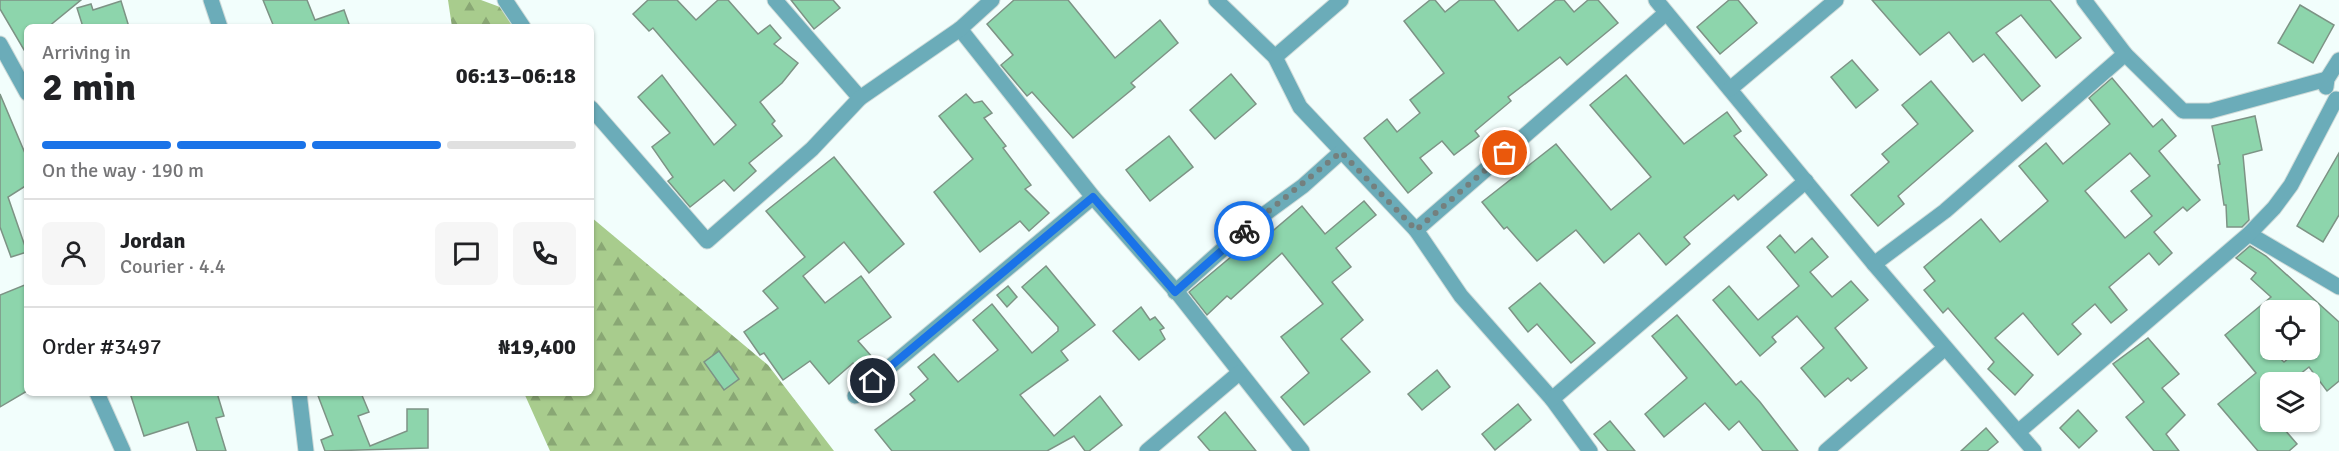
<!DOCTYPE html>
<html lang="en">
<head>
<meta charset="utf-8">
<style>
	:root { --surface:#fff; --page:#f6f6f6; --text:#202124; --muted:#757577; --line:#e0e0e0; --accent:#1a73e8 }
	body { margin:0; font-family:Signika,sans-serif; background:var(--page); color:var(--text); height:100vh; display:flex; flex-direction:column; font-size:22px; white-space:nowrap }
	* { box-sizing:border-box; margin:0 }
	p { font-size:20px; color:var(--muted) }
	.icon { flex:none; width:33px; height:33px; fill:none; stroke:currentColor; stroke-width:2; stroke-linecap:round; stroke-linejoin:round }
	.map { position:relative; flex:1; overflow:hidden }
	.side { position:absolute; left:24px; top:24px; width:570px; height:372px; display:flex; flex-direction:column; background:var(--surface); border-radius:9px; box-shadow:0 2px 4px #0004 }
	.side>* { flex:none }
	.controls { position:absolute; left:2260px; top:300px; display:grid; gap:12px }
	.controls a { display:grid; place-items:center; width:60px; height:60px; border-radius:9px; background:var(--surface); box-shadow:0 2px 4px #0004; font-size:30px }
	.pin { position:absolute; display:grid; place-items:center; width:51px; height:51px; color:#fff; margin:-26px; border:3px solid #fff; border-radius:50%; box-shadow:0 2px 6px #0007 }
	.courier { position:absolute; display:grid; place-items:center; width:60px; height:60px; margin:-30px; border:4px solid #1a73e8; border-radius:50%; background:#fff; color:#222; box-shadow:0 2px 8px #0007 }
	.summary em { font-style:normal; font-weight:700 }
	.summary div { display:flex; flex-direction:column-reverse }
	.summary { display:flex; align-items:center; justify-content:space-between; height:102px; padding:0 18px }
	h1 { font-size:39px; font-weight:700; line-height:45px }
	.bar { display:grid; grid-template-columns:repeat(4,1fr); gap:9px 6px; align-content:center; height:72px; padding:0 18px }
	.bar i { height:8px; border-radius:4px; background:var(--line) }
	.bar .on { background:var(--accent) }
	.bar p { grid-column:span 4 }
	.line { display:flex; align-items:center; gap:15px; padding:0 18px; border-top:2px solid var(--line) }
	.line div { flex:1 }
	.round { display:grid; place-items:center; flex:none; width:63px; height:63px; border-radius:9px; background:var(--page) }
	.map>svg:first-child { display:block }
	.forest { fill:url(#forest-firs) }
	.building { fill:#8dd5ac; stroke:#7d9385; stroke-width:1.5; fill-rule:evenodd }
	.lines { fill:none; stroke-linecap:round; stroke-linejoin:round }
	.minor-casing { stroke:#cfdbd9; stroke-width:17 }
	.minor { stroke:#6bacb9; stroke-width:15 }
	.done { stroke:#74807e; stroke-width:6; stroke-dasharray:0 10.8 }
	.route { stroke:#1a73e8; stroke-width:8 }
</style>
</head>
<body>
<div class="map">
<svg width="2339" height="451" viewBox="0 0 2339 451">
	<defs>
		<pattern id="forest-firs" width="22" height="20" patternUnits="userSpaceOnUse" patternTransform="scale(1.5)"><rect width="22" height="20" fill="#a8cc8d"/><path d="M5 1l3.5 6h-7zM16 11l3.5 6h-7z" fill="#89a774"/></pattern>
	</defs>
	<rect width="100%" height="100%" fill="#f2fefc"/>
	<g class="forest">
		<path d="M448,0H481L516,13L520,27H452Z"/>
		<path d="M591,217L768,365L834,451H550L524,393H591Z"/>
	</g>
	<g class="building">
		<path d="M0,0H81L48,27H27V55L0,9Z"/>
		<path d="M263,0H307L315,20L344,10L350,27H274Z"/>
		<path d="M648,0H677L696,20L718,0H728L758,34L770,25L781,38L774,44L798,63L782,83L760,102L775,121L772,124L782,136L749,163L756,171L734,191L724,180L690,207L668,181L673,177L652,147L670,133L638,97L662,75L714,145L736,125L653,28L649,31L633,14Z"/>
		<path d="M791,0H833L840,8L814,29Z"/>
		<path d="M1014,0H1068L1115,58L1160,20L1178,43L1131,83L1135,87L1073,138L1032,92L1027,96L1001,65L1013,55L987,24Z"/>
		<path d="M1430,0H1435L1445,12L1460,0H1494L1518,31L1556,0H1564L1574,12L1588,0H1598L1618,23L1567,65L1560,57L1508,97L1511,101L1475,131L1479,136L1454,155L1442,141L1420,158L1432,173L1408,193L1364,138L1387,119L1397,132L1420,113L1410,100L1444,73L1404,21Z"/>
		<path d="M1729,0H1738L1757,23L1720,54L1697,27Z"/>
		<path d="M1872,0H2050L2081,38L2056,58L2021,15L1996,33L2040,86L2022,101L1984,54L1973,62L1949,32L1920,55Z"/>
		<path d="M121,1L129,27H83L77,8L91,4L93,10Z"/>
		<path d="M2300,5L2334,25L2313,63L2278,43Z"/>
		<path d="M1852,60L1878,90L1856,108L1831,77Z"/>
		<path d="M1231,74L1256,104L1215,139L1190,110Z"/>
		<path d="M1626,75L1684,144L1727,112L1741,131L1734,136L1767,175L1738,200L1734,195L1684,237L1690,244L1666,265L1639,233L1604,263L1576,230L1537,261L1507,227L1504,229L1482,202L1556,144L1611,210L1651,177L1590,105Z"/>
		<path d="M2112,78L2153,127L2162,119L2176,136L2159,151L2200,200L2187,211L2183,207L2154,232L2172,253L2159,265L2149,253L2109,287L2127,310L2111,323L2095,304L2072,324L2081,334L2058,355L2023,313L1995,338L2033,375L2015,395L1988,369L1994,362L1948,308L1943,313L1924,290L1935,281L1924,267L1981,219L2000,242L2048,201L2019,166L2046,143L2063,164L2110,124L2089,98ZM2130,153L2150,176L2131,191L2152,216L2125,238L2085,191Z"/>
		<path d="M1931,81L1973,131L1898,196L1904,204L1878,226L1851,195L1889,162L1882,154L1918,124L1902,105Z"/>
		<path d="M0,94L27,158V185L8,197L27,252L11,257L0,227Z"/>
		<path d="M966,94L974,103L982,101L992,113L984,118L1006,146L1003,148L1031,185L1025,189L1049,213L1029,231L1020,221L980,252L934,192L973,159L939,116Z"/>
		<path d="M2255,116L2262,150L2243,155L2249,220L2242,227H2227L2226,205H2224L2218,165L2220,164L2212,126Z"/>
		<path d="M1169,136L1193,167L1150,201L1126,170Z"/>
		<path d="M2339,153V215L2323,242L2297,226Z"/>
		<path d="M834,157L904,244L869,273L844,242L803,276L825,303L861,276L891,317L858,341L873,358L859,370L853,363L829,384L810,361L783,380L764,353L760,355L744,332L778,308L763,291L805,257L766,211Z"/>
		<path d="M1364,201L1376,215L1336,248L1351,267L1332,282L1363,320L1341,339L1370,372L1304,425L1281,397L1309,373L1281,337L1323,304L1282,253L1231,299L1227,296L1207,315L1189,292L1256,236L1261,241L1302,206L1325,234Z"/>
		<path d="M1780,235L1795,253L1812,238L1828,257L1810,272L1832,297L1851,281L1868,300L1835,328L1867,368L1851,381L1848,378L1825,397L1801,368L1824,348L1797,316L1772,337L1776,342L1760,356L1713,300L1729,286L1758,320L1799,286L1767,247Z"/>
		<path d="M2250,246L2266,256L2339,322V381L2327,391L2309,367L2290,382H2271V422H2278L2297,444L2289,451H2258L2218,404L2256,373L2225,335L2271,297L2251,279L2256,273L2236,258ZM2271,310H2310V350H2299L2284,362L2271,350Z"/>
		<path d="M1046,266L1095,325L1061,351L1068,360L1020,395L1054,436L1100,396L1122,425L1089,451H1085L1074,436L1047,451H892L875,430L915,400L910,394L928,379L918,367L934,354L958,382L998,350L973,320L992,304L1032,353L1058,331V327L1022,287Z"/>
		<path d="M1540,283L1595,343L1571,363L1537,324L1528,332L1509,308Z"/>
		<path d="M27,284V391L0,407V295Z"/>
		<path d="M1008,286L1017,297L1007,307L997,295Z"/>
		<path d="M1141,307L1150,320L1155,317L1164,328L1160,330L1165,339L1139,360L1113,331Z"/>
		<path d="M1677,315L1736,385L1741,381L1760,402L1798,451H1763L1739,421L1729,430L1705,403L1664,437L1645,414L1687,378L1652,336Z"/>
		<path d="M2148,338L2179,374L2162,388L2185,415L2166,434L2179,451H2154L2126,417L2144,402L2113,364Z"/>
		<path d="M719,351L739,379L724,390L704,362Z"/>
		<path d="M1437,370L1450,387L1422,410L1408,394Z"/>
		<path d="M130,393H217L224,416L216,418L226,451H197L188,422L144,436Z"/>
		<path d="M317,393H361L369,412L358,416L370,446L407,431V409H428V448L325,451L321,440L333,435Z"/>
		<path d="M1518,404L1531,420L1495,450L1482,434Z"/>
		<path d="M2078,410L2097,431L2079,448L2060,428Z"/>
		<path d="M1225,412L1256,451H1210L1198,437Z"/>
		<path d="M1610,421L1635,451H1608L1594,434Z"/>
		<path d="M1986,428L1998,442L1987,451H1961Z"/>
	</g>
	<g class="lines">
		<g class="minor-casing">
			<g id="minor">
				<path d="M211,0L220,27"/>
				<path d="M505,0L523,27"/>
				<path d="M775,0L860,98"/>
				<path d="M1216,0L1275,57L1300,107L1416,230L1461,296L1552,399L1590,451"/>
				<path d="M1656,0L1874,264L2034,451"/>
				<path d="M2084,0L2125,54L2183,111H2210L2327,79"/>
				<path d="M960,29L1093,197L1180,296L1302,451"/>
				<path d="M0,44L27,93"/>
				<path d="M1275,57L1341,0"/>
				<path d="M2326,87L2327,79L2339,60"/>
				<path d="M1730,89L1836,0"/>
				<path d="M591,108L707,241L812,149L860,98L960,29L992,0"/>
				<path d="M1416,230L1666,13"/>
				<path d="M2249,234L2339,287"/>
				<path d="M1874,264L1945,211L2125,54"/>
				<path d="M1175,292L1251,224L1303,186L1341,152"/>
				<path d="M97,393L123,451"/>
				<path d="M299,393L306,451"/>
				<path d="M855,396L1093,197"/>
				<path d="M1552,399L1806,181"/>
				<path d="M2018,432L2249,234L2274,208L2291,185L2336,99"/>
				<path d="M1147,451L1239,373"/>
				<path d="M1826,451L1945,348"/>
			</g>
		</g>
		<use href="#minor" class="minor"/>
	</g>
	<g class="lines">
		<path class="done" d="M1244,231L1341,152L1416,230L1505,153"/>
		<path class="route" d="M873,381L1093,197L1175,292L1244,231"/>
	</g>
</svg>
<div class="controls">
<a><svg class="icon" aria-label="locate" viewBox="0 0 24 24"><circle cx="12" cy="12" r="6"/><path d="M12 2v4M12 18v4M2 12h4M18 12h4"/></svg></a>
<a><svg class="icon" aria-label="layers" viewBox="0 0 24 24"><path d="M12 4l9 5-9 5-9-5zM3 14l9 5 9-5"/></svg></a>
</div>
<div class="pin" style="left:1505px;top:153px;background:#ea580c"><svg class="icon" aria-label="bag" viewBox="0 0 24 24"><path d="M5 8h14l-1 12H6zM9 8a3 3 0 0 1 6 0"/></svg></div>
<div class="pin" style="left:873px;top:381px;background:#1f2937"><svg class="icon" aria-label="home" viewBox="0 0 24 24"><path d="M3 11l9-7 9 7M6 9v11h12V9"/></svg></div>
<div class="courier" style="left:1244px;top:231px"><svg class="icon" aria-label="bike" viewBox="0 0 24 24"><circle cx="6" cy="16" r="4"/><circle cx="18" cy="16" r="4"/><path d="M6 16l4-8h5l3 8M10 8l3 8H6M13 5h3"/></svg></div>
<section class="side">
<div class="summary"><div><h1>2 min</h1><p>Arriving in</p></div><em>06:13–06:18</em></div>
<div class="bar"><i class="on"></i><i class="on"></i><i class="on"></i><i></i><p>On the way · 190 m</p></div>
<div class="line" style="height:108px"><a class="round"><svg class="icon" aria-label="person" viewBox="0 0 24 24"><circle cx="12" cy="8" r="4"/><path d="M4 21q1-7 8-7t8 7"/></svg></a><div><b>Jordan</b><p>Courier · 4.4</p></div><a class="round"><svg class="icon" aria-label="chat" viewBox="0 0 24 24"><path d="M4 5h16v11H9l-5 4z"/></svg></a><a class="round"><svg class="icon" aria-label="phone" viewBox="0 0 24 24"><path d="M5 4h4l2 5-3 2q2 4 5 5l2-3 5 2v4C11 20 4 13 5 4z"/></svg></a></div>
<div class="line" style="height:78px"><div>Order #3497</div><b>₦19,400</b></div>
</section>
</div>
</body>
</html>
